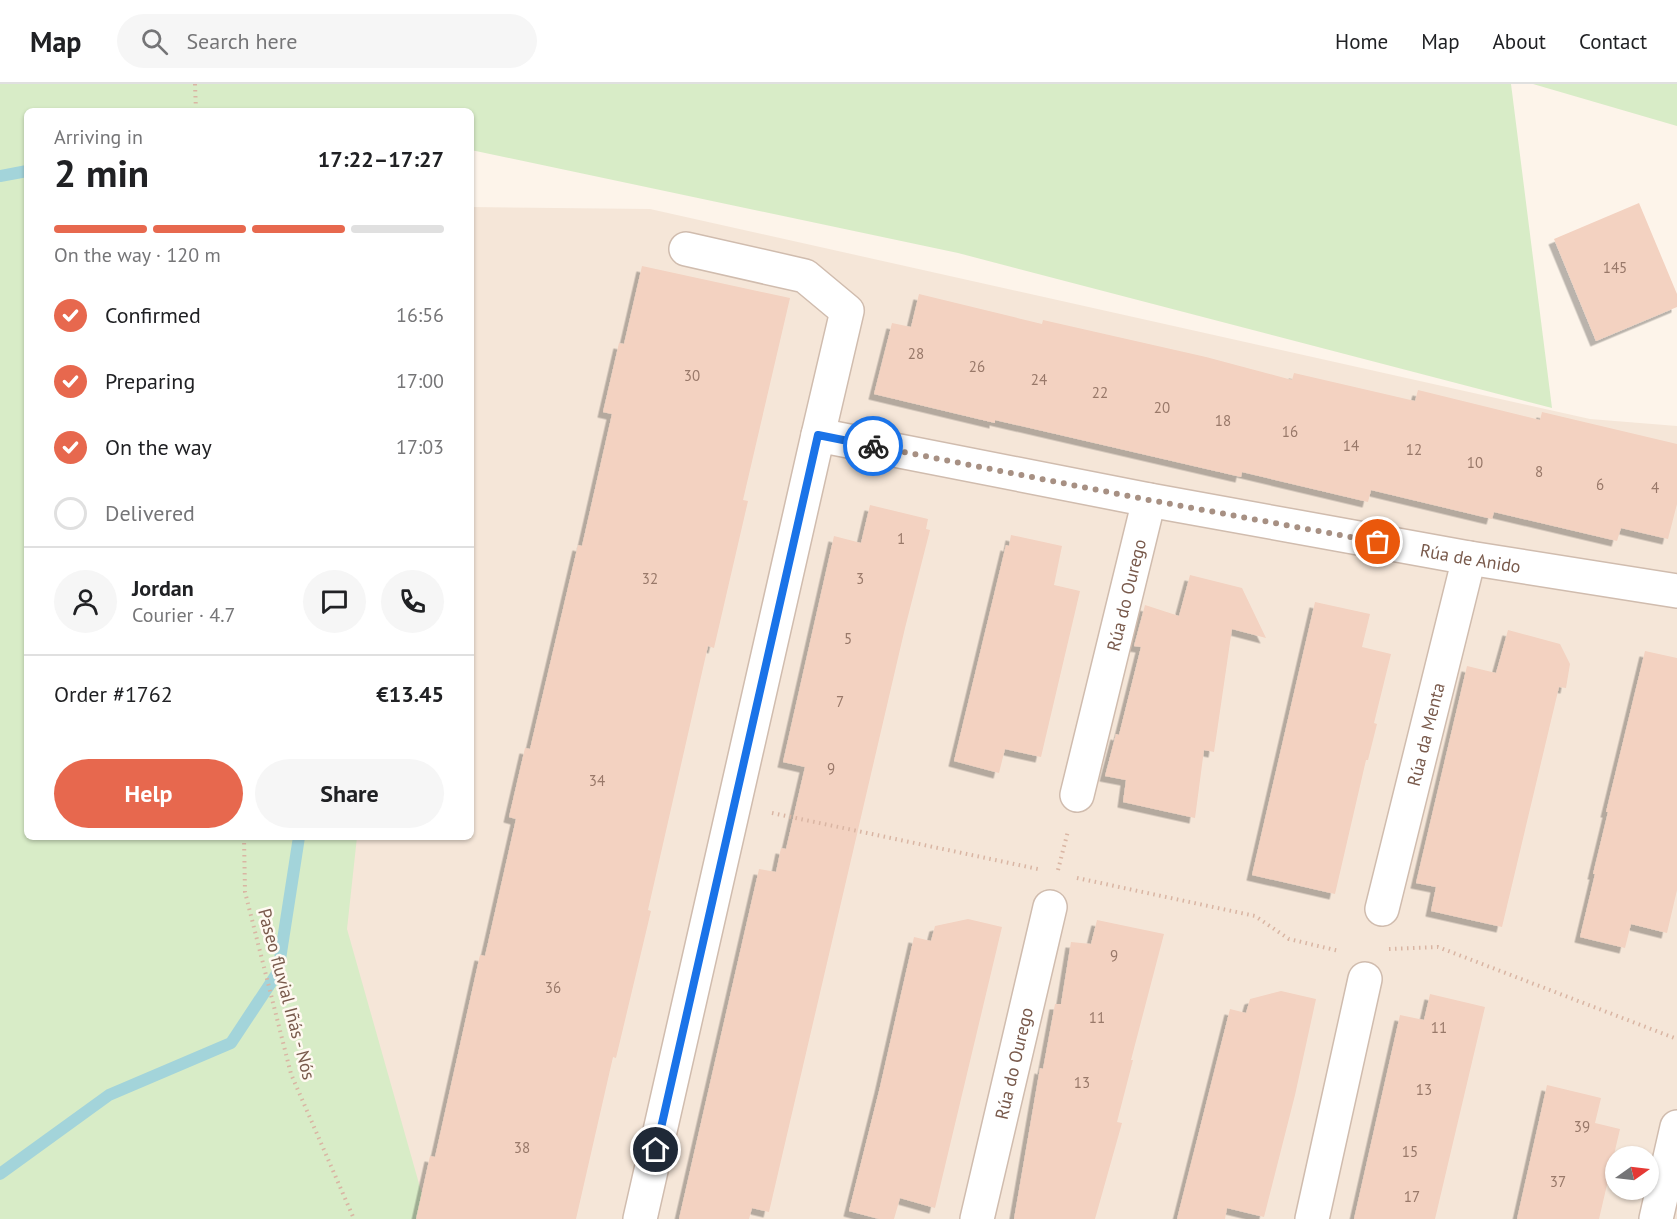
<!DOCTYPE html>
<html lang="en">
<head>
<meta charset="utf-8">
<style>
	:root { --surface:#fff; --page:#f6f6f6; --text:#202124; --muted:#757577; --line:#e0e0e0; --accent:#e7684e }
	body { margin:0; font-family:"PT Sans",sans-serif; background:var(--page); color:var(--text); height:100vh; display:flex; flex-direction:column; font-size:22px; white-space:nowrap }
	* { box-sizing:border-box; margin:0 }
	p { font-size:20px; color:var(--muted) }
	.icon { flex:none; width:33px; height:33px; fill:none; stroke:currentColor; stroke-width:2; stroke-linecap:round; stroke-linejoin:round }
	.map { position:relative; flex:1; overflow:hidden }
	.details { position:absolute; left:24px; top:24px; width:450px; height:732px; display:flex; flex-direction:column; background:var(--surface); border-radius:9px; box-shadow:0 2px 4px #0004 }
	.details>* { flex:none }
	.needle { width:39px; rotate:76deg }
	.fabs { position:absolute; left:1605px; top:1062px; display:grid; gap:12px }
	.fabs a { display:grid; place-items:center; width:54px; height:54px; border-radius:50%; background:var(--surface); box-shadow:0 2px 4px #0004; font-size:30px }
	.pin { position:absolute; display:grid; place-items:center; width:51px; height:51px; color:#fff; margin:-26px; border:3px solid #fff; border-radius:50%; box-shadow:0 2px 6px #0007 }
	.courier { position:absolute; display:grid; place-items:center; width:60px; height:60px; margin:-30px; border:4px solid #1a73e8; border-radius:50%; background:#fff; color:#222; box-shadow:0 2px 8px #0007 }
	.summary em { font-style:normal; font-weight:700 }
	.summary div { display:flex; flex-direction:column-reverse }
	.summary { display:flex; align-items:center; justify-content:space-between; height:102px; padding:0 30px }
	h1 { font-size:39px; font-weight:700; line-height:45px }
	.bar { display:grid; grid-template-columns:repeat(4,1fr); gap:9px 6px; align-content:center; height:72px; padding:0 30px }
	.bar i { height:8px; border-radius:4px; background:var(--line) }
	.bar .current { background:var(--accent) }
	.bar p { grid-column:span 4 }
	.line { display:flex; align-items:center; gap:15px; padding:0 30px; border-top:2px solid var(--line) }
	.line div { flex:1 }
	.round { display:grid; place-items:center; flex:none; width:63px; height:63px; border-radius:32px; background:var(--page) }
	ol { padding:0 30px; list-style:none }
	li { display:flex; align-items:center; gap:18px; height:66px }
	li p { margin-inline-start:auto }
	li .icon { padding:6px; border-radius:50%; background:var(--accent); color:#fff; stroke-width:4 }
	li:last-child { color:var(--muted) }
	li i { width:33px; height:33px; border:3px solid var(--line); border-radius:50% }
	.cta { display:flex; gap:12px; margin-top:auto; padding:12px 30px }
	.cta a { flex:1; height:69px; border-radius:36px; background:var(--accent); color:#fff; font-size:24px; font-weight:700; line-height:69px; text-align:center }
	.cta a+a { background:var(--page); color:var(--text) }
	header { display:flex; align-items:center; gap:36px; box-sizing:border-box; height:84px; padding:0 30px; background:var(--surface); border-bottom:2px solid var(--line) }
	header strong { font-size:28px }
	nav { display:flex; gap:33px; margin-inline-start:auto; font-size:21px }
	.search { width:420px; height:54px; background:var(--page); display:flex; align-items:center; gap:15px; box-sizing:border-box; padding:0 21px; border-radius:33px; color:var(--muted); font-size:22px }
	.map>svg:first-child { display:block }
	.residential { fill:#f5e6d8; fill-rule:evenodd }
	.green { fill:#d8ecc7 }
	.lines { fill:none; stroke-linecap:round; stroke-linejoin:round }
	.stream { stroke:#a3d4da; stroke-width:12 }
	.building { fill:#f3d2c1; filter:url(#shadow) }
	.minor-casing { stroke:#d0bcae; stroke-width:36 }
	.path { stroke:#d9b5a3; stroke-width:4; stroke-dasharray:1.5 4.5; stroke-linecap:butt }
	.minor { stroke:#fff; stroke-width:33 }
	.done { stroke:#a79083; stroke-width:6; stroke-dasharray:0 10.8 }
	.route { stroke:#1a73e8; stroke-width:8 }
	.labels { text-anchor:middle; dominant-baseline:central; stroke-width:5; stroke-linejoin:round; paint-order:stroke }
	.number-label { font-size:15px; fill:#987869 }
	.street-label { font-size:18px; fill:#795a4c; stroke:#fff9f1 }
</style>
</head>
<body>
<header>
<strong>Map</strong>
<div class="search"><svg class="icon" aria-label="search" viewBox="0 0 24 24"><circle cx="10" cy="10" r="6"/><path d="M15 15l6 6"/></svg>Search here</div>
<nav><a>Home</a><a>Map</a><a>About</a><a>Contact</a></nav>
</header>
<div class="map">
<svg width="1677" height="1135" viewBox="0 0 1677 1135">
	<defs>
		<filter id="shadow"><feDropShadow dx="-5.5" dy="5.5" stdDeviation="0" flood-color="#0004"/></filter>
	</defs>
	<rect width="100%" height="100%" fill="#fdf4ea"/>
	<path class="residential" d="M471,123L650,125L1590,335L1677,342V1135H390L323,931L340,753H471ZM1616,1072H1648V1106H1616Z"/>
	<g class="green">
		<path d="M0,0H1511L1552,324L958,169L471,66V27H27V753H357L347,845L429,1135H0Z"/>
		<path d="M1533,0H1677V42Z"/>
	</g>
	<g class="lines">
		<g class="stream">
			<path d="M0,92L27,87"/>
			<path d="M0,1090L109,1011L231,959L278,888L299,753"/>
		</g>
	</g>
	<g class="building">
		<path d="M1639,119L1677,210V223L1596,257L1554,155Z"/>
		<path d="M642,182L790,214L743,416L748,417L714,564L708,562L648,826L651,827L616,974L613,973L576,1135H416L430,1072L435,1073L480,871L485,872L516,735L509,733L525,664L530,665L578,461L582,462L612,330L603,328L619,259L624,260Z"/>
		<path d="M919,210L1042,240L1043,236L1206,273L1292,296L1294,289L1415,317L1418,306L1540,336L1542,328L1677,360V420L1668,455L1621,444L1617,457L1494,428L1492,435L1371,406L1368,418L1242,388L1241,393L995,336V339L874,310L892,239L911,243Z"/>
		<path d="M870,421L928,435L926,445L930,446L905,544L769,1128L752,1124L749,1135H679L759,785L776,788L781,764L786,765L805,683L783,678L834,452L861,459Z"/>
		<path d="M1011,451L1062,462L1054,501L1080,507L1041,673L1005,665L999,689L954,677L1006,461L1009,462Z"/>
		<path d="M1190,491L1242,504L1266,554L1232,545L1214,668L1204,666L1195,734L1123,718L1126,696L1105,692L1116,650L1119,651L1141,563L1134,562L1145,521L1179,532Z"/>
		<path d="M1315,518L1370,530L1362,563L1391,570L1374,639L1377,640L1368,676H1366L1335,810L1252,791Z"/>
		<path d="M1508,546L1560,560L1570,580L1566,604L1559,603L1502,843L1431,827L1436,803L1416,799L1467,582L1496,589Z"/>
		<path d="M1645,567L1677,574V806L1667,849L1631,840L1625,864L1580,853L1595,790H1593L1608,728H1606Z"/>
		<path d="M968,835L1002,843L935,1124L900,1114L894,1135H879L849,1127L880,1003L914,853L931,857L935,842Z"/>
		<path d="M1097,836L1164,850L1131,976H1133L1117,1038L1122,1039L1095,1135H1014L1040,984L1043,985L1055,920H1061L1071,858L1091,860Z"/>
		<path d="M1281,907L1316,915L1295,1011L1264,1133L1227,1124L1225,1135H1177L1230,925L1246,929L1250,915Z"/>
		<path d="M1430,910L1485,923L1435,1135H1354L1400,931L1424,936Z"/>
		<path d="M1547,1001L1601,1014L1595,1039L1620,1045L1599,1135H1517Z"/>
	</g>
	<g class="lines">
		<g class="minor-casing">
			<g id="minor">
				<path d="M686,165L805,192L847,227L818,351"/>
				<path id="s1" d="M1077,711L1149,416"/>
				<path id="s2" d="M1382,825L1469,474"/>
				<path id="s3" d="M640,1135L818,351L1149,416L1469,474L1677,507"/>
				<path id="s4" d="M977,1135L1050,823"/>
				<path d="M1312,1135L1365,895"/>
				<path d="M1656,1135L1677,1043"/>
			</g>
		</g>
		<g class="path">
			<path d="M195,0L196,27"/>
			<path d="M772,729L1038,785"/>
			<path d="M244,753L245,808L291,990L354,1135"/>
			<path d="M1058,786L1068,747"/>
			<path d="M1077,794L1255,832L1289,855L1339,867"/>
			<path d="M1389,865L1438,863L1677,955"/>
		</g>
		<use href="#minor" class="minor"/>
	</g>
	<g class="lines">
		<path class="done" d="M873,362L1149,416L1378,458"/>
		<path class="route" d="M656,1066L818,351L873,362"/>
	</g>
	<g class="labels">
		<g class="number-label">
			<text x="1615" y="183">145</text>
			<text x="916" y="269">28</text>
			<text x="977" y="282">26</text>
			<text x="692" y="291">30</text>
			<text x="1039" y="295">24</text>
			<text x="1100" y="308">22</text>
			<text x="1162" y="323">20</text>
			<text x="1223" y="336">18</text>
			<text x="1290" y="347">16</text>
			<text x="1351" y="361">14</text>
			<text x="1414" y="365">12</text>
			<text x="1475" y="378">10</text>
			<text x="1539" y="387">8</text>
			<text x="1600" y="400">6</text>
			<text x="1655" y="403">4</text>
			<text x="901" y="454">1</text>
			<text x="650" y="494">32</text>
			<text x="860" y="494">3</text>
			<text x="848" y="554">5</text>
			<text x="840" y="617">7</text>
			<text x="831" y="684">9</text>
			<text x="597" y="696">34</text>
			<text x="1114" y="871">9</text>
			<text x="553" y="903">36</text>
			<text x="1097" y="933">11</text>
			<text x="1439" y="943">11</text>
			<text x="1082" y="998">13</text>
			<text x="1424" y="1005">13</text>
			<text x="1582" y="1042">39</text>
			<text x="522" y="1063">38</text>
			<text x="1410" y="1067">15</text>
			<text x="1558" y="1097">37</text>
			<text x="1412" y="1112">17</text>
		</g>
		<g class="street-label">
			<text stroke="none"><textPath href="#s3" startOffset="1468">Rúa de Anido</textPath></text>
			<text stroke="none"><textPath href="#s1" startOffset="206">Rúa do Ourego</textPath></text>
			<text stroke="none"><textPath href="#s2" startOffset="180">Rúa da Menta</textPath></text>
			<text transform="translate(287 910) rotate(75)">Paseo fluvial Iñás - Nós</text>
			<text stroke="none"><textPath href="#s4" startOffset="160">Rúa do Ourego</textPath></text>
		</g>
	</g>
</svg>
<div class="fabs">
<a><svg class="needle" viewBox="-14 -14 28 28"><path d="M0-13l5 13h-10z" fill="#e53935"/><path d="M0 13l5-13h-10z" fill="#757577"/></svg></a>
</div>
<div class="pin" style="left:1378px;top:458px;background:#ea580c"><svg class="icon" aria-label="bag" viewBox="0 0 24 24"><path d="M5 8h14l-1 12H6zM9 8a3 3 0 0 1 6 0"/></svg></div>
<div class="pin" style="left:656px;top:1066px;background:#1f2937"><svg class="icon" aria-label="home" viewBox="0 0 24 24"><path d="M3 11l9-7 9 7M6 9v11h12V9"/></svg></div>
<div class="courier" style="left:873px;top:362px"><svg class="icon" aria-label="bike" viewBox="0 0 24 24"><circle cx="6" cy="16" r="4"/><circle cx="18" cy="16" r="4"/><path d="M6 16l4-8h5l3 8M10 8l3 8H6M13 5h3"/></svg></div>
<section class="details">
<div class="summary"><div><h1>2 min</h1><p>Arriving in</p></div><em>17:22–17:27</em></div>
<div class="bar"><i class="current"></i><i class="current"></i><i class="current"></i><i></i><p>On the way · 120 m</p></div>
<ol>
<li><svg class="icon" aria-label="check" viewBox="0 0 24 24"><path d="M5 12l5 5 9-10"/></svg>Confirmed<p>16:56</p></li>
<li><svg class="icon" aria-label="check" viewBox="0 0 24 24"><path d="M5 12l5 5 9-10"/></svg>Preparing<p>17:00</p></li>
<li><svg class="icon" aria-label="check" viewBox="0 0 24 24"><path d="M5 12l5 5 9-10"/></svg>On the way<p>17:03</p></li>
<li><i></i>Delivered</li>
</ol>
<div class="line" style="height:108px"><a class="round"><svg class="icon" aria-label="person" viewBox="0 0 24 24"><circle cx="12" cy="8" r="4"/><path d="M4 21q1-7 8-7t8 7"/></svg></a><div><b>Jordan</b><p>Courier · 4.7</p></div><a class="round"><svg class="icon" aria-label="chat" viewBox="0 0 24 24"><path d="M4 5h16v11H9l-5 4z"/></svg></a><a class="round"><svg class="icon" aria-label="phone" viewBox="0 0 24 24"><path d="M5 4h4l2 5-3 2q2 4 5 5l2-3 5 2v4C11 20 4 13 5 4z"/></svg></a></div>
<div class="line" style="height:78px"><div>Order #1762</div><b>€13.45</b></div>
<div class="cta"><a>Help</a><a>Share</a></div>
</section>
</div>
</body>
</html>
